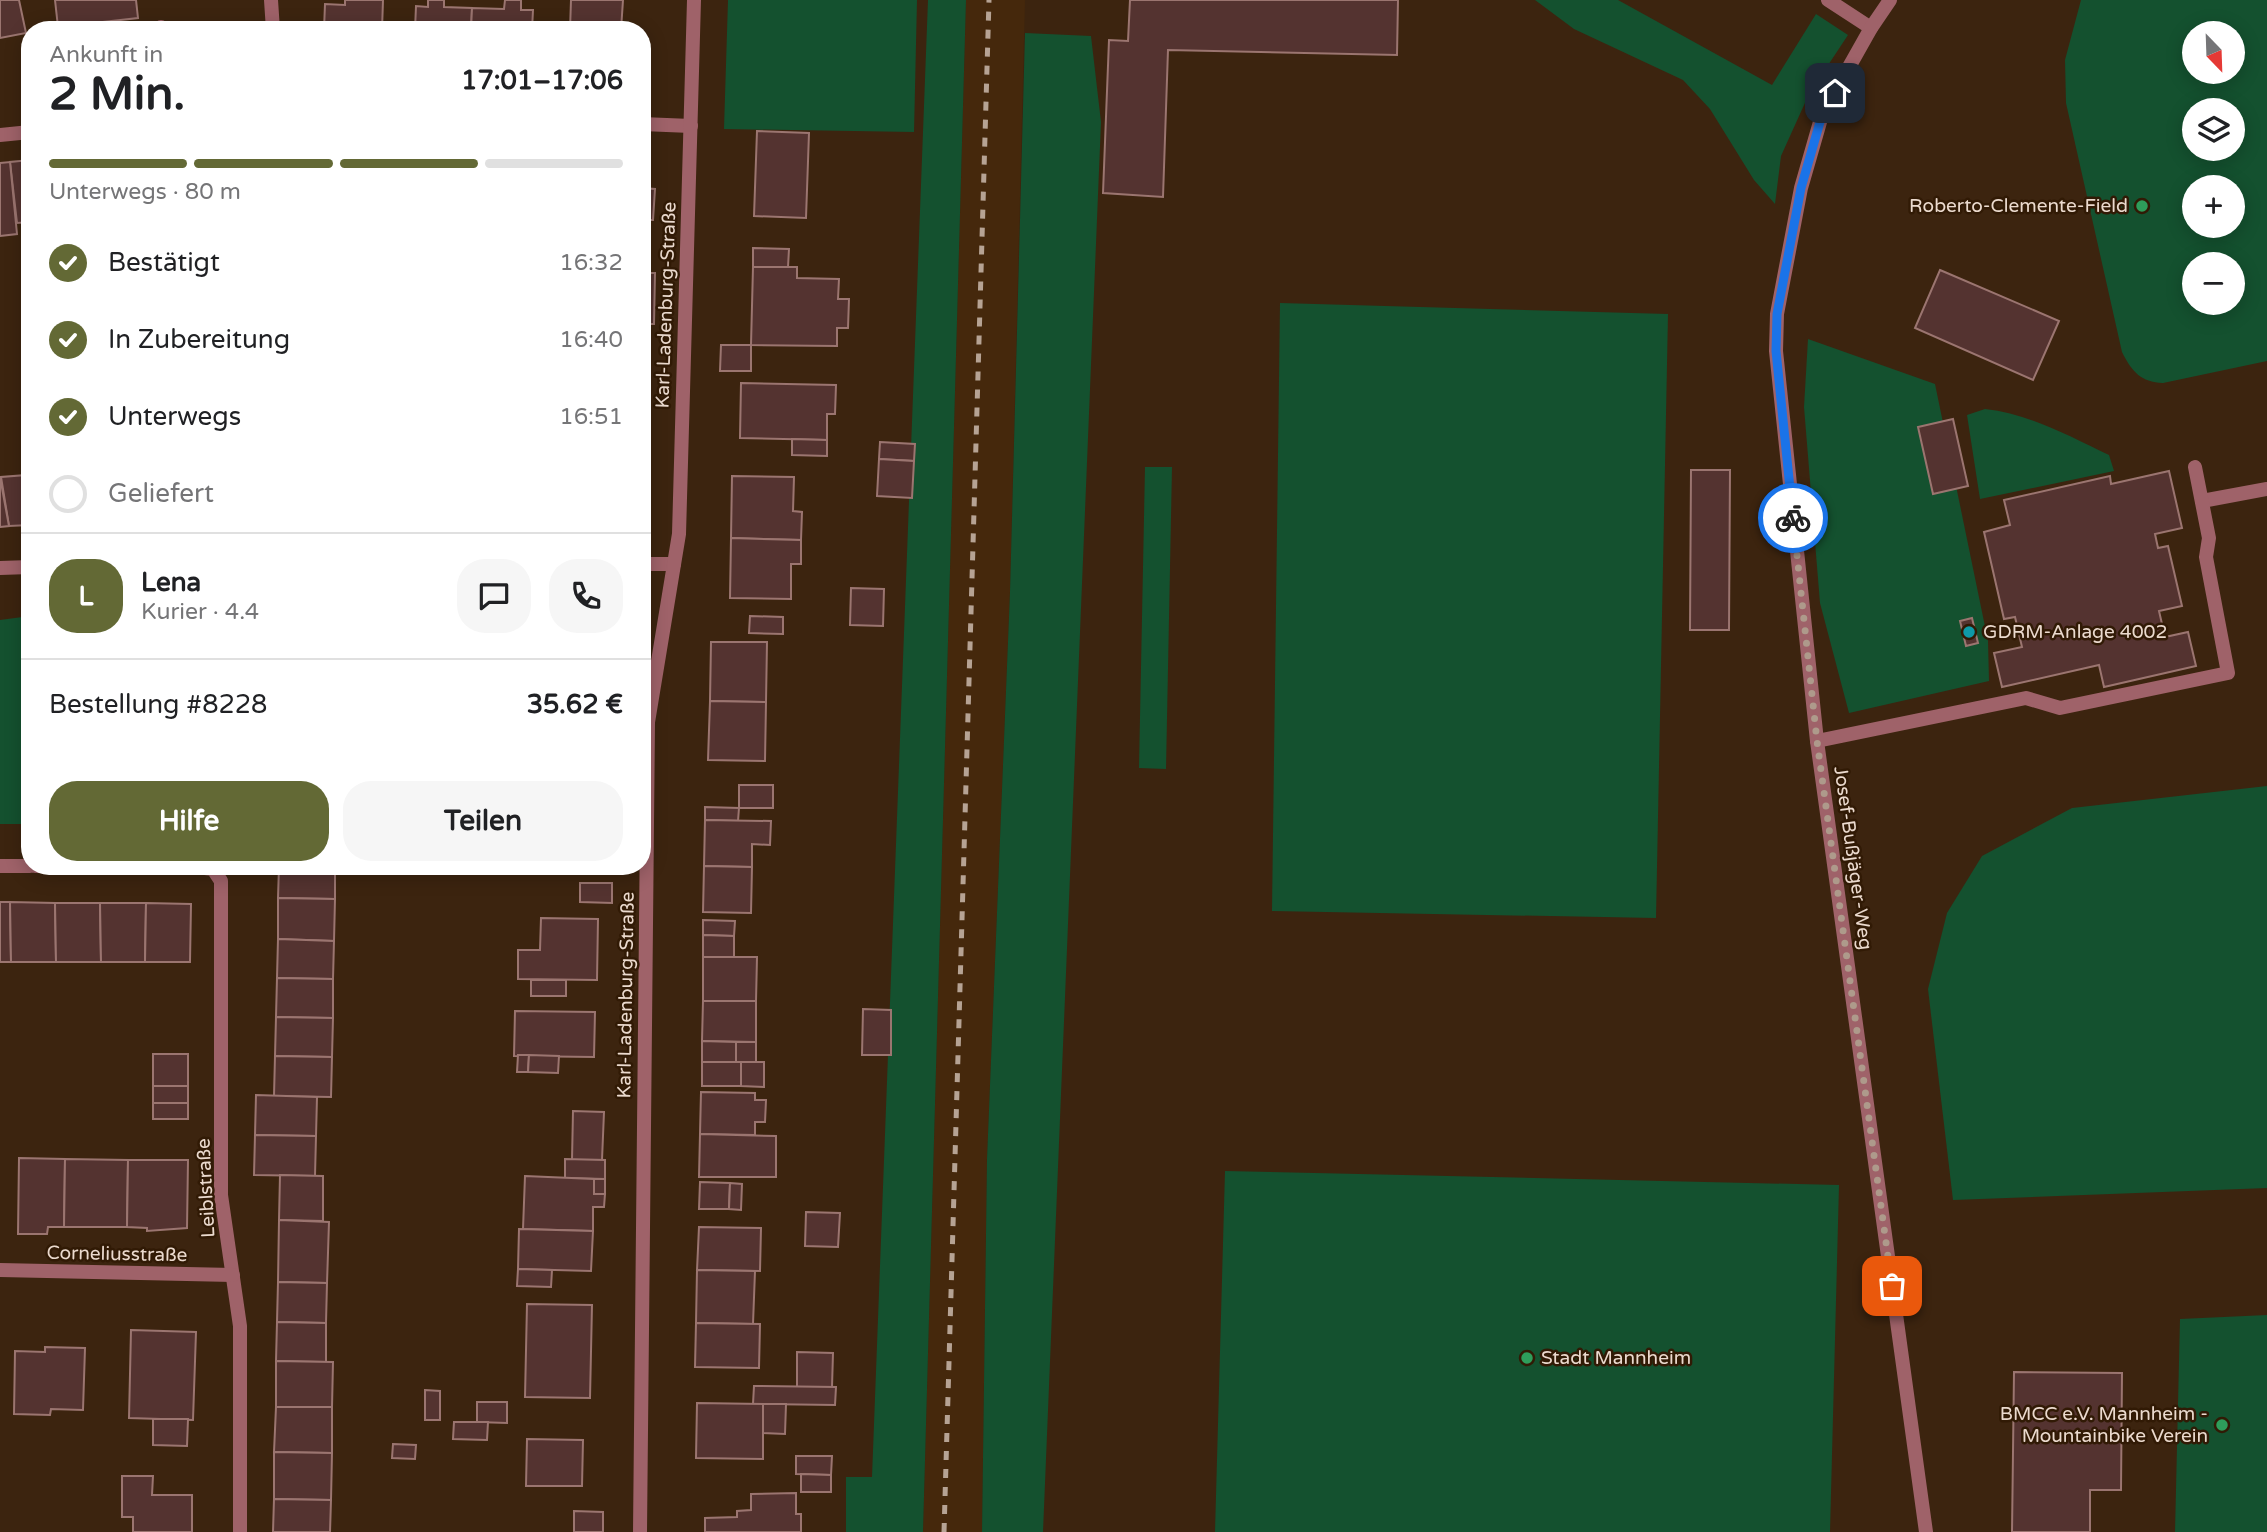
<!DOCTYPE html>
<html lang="de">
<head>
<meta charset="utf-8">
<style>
	:root { --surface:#fff; --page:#f6f6f6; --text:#202124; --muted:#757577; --line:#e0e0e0; --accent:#636935 }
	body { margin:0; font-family:"Varela Round",sans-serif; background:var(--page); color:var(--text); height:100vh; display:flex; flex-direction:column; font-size:26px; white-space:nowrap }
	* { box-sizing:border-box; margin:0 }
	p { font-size:23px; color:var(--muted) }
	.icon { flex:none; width:38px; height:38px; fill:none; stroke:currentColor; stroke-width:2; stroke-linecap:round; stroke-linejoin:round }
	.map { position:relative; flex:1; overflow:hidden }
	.drawer { position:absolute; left:21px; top:21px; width:630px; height:854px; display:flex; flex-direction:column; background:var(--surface); border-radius:28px; box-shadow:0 4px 18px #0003 }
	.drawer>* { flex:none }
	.needle { width:46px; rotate:157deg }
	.fabs { position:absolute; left:2182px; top:21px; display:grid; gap:14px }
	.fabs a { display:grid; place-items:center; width:63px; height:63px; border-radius:50%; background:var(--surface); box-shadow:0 4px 18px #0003; font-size:35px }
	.pin { position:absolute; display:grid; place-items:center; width:60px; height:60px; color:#fff; margin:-30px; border-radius:14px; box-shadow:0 4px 10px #0006 }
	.courier { position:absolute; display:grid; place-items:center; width:70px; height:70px; margin:-35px; border:5px solid #1a73e8; border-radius:50%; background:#fff; color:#222; box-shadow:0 2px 9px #0007 }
	.overview em { font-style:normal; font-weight:700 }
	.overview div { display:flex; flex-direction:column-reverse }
	.overview { display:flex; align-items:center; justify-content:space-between; height:119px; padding:0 28px }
	h1 { font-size:46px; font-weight:700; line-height:52px }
	.bar { display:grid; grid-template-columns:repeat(4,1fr); gap:10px 7px; align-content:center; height:84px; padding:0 28px }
	.bar i { height:9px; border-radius:5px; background:var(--line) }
	.bar .current { background:var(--accent) }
	.bar p { grid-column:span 4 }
	.line { display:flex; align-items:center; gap:18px; padding:0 28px; border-top:2px solid var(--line) }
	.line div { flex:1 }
	.round { display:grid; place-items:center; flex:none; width:74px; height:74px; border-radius:28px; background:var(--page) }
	ol { padding:0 28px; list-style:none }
	li { display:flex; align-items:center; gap:21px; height:77px }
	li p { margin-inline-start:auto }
	li .icon { padding:7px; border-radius:50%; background:var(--accent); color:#fff; stroke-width:4 }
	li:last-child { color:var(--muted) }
	li i { width:38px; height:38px; border:4px solid var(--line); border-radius:50% }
	.primary-button { display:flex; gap:14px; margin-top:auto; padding:14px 28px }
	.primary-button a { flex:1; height:80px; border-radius:28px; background:var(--accent); color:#fff; font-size:28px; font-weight:700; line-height:80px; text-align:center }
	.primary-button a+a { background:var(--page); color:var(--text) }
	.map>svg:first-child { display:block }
	.built { fill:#45280c }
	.green { fill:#14512f; fill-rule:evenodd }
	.building { fill:#543330; stroke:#9b7570; stroke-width:2 }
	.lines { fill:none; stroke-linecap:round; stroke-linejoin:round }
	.service { stroke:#9f6269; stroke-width:14 }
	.minor { stroke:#9f6269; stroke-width:14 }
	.rail { stroke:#b6a394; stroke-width:5; stroke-dasharray:9 9; stroke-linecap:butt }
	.done { stroke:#ae9a8b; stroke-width:7; stroke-dasharray:0 12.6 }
	.route { stroke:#1a73e8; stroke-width:9 }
	.leisure-dot { fill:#2e9e5b; stroke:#311a05; stroke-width:2.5 }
	.culture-dot { fill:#0f9aa8; stroke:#311a05; stroke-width:2.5 }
	.labels { text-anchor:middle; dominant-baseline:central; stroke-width:5; stroke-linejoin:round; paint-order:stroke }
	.poi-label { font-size:19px; fill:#ebdace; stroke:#311a05; text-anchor:end }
	.street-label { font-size:19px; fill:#ebdace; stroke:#311a05 }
</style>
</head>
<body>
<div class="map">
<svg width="2267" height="1532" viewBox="0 0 2267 1532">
	<rect width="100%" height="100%" fill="#3c240f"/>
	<path class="built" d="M966,0H1025L1010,592L987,1159L982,1532H923Z"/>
	<g class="green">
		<path d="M728,0H917L914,132L724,129Z"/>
		<path d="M928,0H966L923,1532H846V1477H872Z"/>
		<path d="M1535,0H1618L1772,85L1816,14L1848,35L1809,94L1781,156L1775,204L1754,180L1710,109L1683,80L1574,29Z"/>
		<path d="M2081,0H2267V361L2163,383C2141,382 2132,372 2122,352L2066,103L2065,60ZM2194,33H2233V72H2194ZM2194,110H2233V149H2194ZM2194,187H2233V226H2194ZM2194,264H2233V303H2194Z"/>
		<path d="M1025,33L1091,36L1101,122L1043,1532H982L987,1159L1010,592Z"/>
		<path d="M1280,303L1668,314L1656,918L1272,911Z"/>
		<path d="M1808,339L1935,384L1988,641L1989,681L1849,713L1820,603L1804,407Z"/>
		<path d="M1985,409C2030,414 2069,436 2109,455L2114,471L1980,499L1967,415Z"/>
		<path d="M1145,467H1172L1166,769L1139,768Z"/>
		<path d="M30,616V824H0V620Z"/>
		<path d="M2267,786V1188L1953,1200L1928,989L1947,913L1982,856L2072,808Z"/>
		<path d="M1225,1171L1839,1185L1830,1532H1215Z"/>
		<path d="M2267,1315V1532H2175L2180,1319Z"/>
	</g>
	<g class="building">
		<path d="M0,0H19L26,33L0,38Z"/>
		<path d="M55,0H136L138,18L58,27Z"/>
		<path d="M345,0H383L382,30H324L325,4L345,5Z"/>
		<path d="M428,0H444V7L472,8L471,30H415L416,6L428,7Z"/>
		<path d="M505,0H521V10H533L532,30H471L472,8L504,9Z"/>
		<path d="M571,0H623L621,30H570Z"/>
		<path d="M1130,0H1398L1397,55L1168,50L1163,197L1103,193L1109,40L1128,41Z"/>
		<path d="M757,131L809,133L806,218L754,216Z"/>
		<path d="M30,160V222L17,223L10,162Z"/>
		<path d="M10,162L17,234L0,236V163Z"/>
		<path d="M642,188L655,189L653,220H642Z"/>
		<path d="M753,248L789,249L788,267H753Z"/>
		<path d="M753,267H797V278L839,279L838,299H849L848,328H837V346L751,345Z"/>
		<path d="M1940,270L2059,321L2033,380L1915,328Z"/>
		<path d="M642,273H655L654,324H642Z"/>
		<path d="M721,345H751V371H720Z"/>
		<path d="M741,383L836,385L835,414H827V440L740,438Z"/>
		<path d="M1953,419L1968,486L1933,494L1918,427Z"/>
		<path d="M792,439L827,440V456L792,455Z"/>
		<path d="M880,442L915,444L914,461L879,459Z"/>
		<path d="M879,459L914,461L912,498L877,496Z"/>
		<path d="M642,462H647L646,494H642Z"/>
		<path d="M30,467V525L9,526L1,477L26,475L25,468Z"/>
		<path d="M1691,470H1730L1729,630H1690Z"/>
		<path d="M2169,471L2182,528L2155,534L2158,548L2168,546L2182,606L2159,611L2165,637L2188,632L2196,666L2104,687L2099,665L2002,687L1994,653L2022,647L2015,617L2004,619L1984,532L2010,525L2004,500L2110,476L2111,484Z"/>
		<path d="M732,476L794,477L793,511L802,512L801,540L731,538Z"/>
		<path d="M0,477L9,526L0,527Z"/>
		<path d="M731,538L801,540V564H791V599L730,598Z"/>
		<path d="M851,588L884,589L883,626L850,625Z"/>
		<path d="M750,616L783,617V634L749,633Z"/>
		<path d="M1972,618L1978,643L1966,646L1960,621Z"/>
		<path d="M711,642H767L766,702L710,701Z"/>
		<path d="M710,701L766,702L765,761L708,760Z"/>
		<rect x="739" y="785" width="34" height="23"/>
		<path d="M705,807L739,808L738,821L705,820Z"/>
		<path d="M705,820L771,821L770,845L752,844V867L704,866Z"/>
		<path d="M279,866H335V899L278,898Z"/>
		<path d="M530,866H596V869H542Z"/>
		<path d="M704,866L752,867L751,913L703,912Z"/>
		<path d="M580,883H612V903L580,902Z"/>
		<path d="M278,898L335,899L334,941L278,939Z"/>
		<path d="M0,902H10L11,962H0Z"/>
		<path d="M10,902L55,903L56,962H11Z"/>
		<path d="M55,903H100L101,962H56Z"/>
		<path d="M100,903H146L145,962H101Z"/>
		<path d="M146,903L191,904L190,962H145Z"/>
		<path d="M541,918L598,919L597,980L518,979V950H540Z"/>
		<path d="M703,920L735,921L734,936L703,935Z"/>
		<path d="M703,935L734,936V957H703Z"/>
		<path d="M278,939L334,941L333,979L277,978Z"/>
		<path d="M703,957H757L756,1001H703Z"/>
		<path d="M277,978L333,979V1018L276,1017Z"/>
		<rect x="531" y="980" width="35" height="16"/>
		<path d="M703,1001H756V1042L702,1041Z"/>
		<path d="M863,1009L891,1010V1055H862Z"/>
		<path d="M515,1011L595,1012L594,1057L514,1056Z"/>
		<path d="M276,1017L333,1018L332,1057L275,1056Z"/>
		<path d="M702,1041L736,1042V1062H702Z"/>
		<rect x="736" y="1042" width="20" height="20"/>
		<rect x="153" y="1054" width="35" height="32"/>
		<path d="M518,1055H529L528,1072H517Z"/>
		<path d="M529,1055L559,1056L558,1073L528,1072Z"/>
		<path d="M275,1056L332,1057L331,1097L274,1096Z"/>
		<rect x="702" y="1062" width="39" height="24"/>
		<path d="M741,1062H764V1087L741,1086Z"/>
		<rect x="153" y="1086" width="35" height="17"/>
		<path d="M701,1092L755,1093V1100H766L765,1122H755V1135L700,1134Z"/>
		<path d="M256,1095L317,1097L316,1136L255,1135Z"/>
		<rect x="153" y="1103" width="35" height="16"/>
		<path d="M573,1111L604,1112L602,1160H572Z"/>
		<path d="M700,1134L776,1136V1177H699Z"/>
		<path d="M255,1135L316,1136L315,1176L254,1175Z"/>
		<path d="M19,1158L65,1159L64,1227H48L47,1234H18Z"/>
		<path d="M65,1159L128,1160L127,1227H64Z"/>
		<path d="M565,1159L605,1160V1179L565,1178Z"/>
		<path d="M128,1160H188L187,1228L147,1231V1228L127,1227Z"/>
		<path d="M280,1175L323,1176V1221L279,1220Z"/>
		<path d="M525,1176L594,1179V1194H605L604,1207H593V1231L523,1229Z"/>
		<rect x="594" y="1179" width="11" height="15"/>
		<path d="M700,1182L730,1183L729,1209H699Z"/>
		<path d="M730,1183L742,1184L741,1210L729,1209Z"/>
		<path d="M806,1212L840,1213L838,1247L805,1246Z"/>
		<path d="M279,1220L329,1222L327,1283L278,1282Z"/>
		<path d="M699,1227L761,1228L760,1271L697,1270Z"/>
		<path d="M519,1229L593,1231L591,1271L518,1269Z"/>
		<path d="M518,1269L552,1270L551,1287L517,1286Z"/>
		<path d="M697,1270L755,1271L753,1324L696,1323Z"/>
		<path d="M278,1282L327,1283L326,1323L277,1322Z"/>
		<path d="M527,1304L592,1305L590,1398L525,1397Z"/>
		<path d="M277,1322L326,1323V1362L276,1361Z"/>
		<path d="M696,1323L760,1324L759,1368L695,1367Z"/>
		<path d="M131,1330L196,1332L193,1420L129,1418Z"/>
		<path d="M45,1347L85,1348L83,1410L51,1409L50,1415L14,1414L15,1351L45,1352Z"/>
		<path d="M797,1352L833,1353L832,1387H797Z"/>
		<path d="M276,1361L333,1362L332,1407H276Z"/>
		<path d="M2014,1372L2122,1373L2121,1490H2090V1532H2012Z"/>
		<path d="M754,1386L836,1387L835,1405L753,1404Z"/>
		<path d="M425,1390L440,1391V1420H425Z"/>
		<path d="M477,1402H507V1423L477,1422Z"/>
		<path d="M697,1403L763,1404V1459L696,1458Z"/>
		<path d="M763,1404H786L785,1434L763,1433Z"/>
		<path d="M276,1407H332V1453L274,1452Z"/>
		<path d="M153,1419H188L187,1446L153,1445Z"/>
		<path d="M454,1422H488L487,1440L453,1439Z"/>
		<path d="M527,1439L583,1440L582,1486H526Z"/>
		<path d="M393,1444L416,1445L415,1459L392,1458Z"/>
		<path d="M274,1452L332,1453L331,1500L274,1499Z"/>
		<path d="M796,1456H832L831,1475L796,1474Z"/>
		<path d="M801,1474L831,1475V1492H801Z"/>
		<path d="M122,1476H153L152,1495H192V1532H133V1517H122Z"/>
		<path d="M796,1493V1514H801V1532H705V1518L737,1517V1511L751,1510V1494Z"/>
		<path d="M274,1499L331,1500L330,1532H273Z"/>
		<path d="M574,1511L603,1512V1532H574Z"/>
	</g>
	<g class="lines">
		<g class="service">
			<path d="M1828,0L1871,28"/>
			<path d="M1890,0L1871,28L1822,115L1801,188L1777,314L1776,351L1817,741L1926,1532"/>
			<path d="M161,27V30"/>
			<path d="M2202,501L2267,489"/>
			<path d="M1817,741L2026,698L2060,708L2228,673L2206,557L2209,538L2195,467"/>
		</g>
		<g class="minor">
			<path d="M271,0L273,30"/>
			<path d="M642,124L691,126"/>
			<path d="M0,135L30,132"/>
			<path d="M642,564H674"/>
			<path d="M0,568L30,567"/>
			<path d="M0,866H30"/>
			<path d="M35,866L189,868"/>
			<path d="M189,866L213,869L221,881V1195L240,1326V1532"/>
			<path d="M0,1270L233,1275"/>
			<path d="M640,1532L648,722L679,534L694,0"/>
		</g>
		<path class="rail" d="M944,1532L989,0"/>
	</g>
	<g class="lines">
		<path class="done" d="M1793,518L1817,741L1892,1286"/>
		<path class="route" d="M1793,518L1776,351L1777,314L1801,188L1822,115L1835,93"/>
	</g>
	<g class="leisure-dot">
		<circle cx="2142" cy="206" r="7"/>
		<circle cx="1527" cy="1358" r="7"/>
		<circle cx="2222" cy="1425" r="7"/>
	</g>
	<circle class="culture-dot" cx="1969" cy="632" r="7"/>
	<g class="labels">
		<g class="poi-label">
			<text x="2128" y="206">Roberto-Clemente-Field</text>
			<text x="1983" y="632" text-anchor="start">GDRM-Anlage 4002</text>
			<text x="1541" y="1358" text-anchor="start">Stadt Mannheim</text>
			<text x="2208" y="1414">BMCC e.V. Mannheim -<tspan x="2208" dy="22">Mountainbike Verein</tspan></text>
		</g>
		<g class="street-label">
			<text transform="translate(666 305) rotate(-88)">Karl-Ladenburg-Straße</text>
			<text transform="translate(1853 858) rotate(82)">Josef-Bußjäger-Weg</text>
			<text transform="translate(626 995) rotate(-89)">Karl-Ladenburg-Straße</text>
			<text transform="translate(206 1188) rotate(-93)">Leiblstraße</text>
			<text transform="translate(117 1254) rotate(1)">Corneliusstraße</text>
		</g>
	</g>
</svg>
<div class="fabs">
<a><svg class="needle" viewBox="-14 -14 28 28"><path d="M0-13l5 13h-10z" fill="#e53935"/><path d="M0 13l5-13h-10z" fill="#757577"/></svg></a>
<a><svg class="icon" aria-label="layers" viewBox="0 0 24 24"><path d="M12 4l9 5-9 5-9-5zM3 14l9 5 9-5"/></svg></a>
<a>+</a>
<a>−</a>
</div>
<div class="pin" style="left:1892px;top:1286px;background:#ea580c"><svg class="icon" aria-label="bag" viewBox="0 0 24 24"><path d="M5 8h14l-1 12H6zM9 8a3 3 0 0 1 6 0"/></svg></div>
<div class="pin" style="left:1835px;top:93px;background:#1f2937"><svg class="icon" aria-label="home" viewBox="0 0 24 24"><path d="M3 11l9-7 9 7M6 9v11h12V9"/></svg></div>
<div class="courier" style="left:1793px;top:518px"><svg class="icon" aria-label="bike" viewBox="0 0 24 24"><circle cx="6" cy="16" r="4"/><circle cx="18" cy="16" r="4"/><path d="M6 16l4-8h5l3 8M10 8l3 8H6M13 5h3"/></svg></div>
<section class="drawer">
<div class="overview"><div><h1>2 Min.</h1><p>Ankunft in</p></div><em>17:01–17:06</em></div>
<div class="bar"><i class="current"></i><i class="current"></i><i class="current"></i><i></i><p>Unterwegs · 80 m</p></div>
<ol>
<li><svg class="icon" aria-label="check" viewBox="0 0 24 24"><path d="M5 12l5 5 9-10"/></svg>Bestätigt<p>16:32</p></li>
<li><svg class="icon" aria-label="check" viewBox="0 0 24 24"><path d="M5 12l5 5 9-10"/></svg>In Zubereitung<p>16:40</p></li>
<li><svg class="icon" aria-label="check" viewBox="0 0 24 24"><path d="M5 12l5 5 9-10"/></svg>Unterwegs<p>16:51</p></li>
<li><i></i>Geliefert</li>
</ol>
<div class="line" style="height:126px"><b class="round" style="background:var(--accent);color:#fff">L</b><div><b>Lena</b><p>Kurier · 4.4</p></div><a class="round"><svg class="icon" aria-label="chat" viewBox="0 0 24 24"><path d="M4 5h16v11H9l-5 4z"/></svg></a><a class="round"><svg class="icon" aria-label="phone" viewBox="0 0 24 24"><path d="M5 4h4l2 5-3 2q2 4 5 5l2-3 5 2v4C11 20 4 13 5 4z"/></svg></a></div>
<div class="line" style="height:91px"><div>Bestellung #8228</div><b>35.62 €</b></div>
<div class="primary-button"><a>Hilfe</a><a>Teilen</a></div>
</section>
</div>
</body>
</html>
